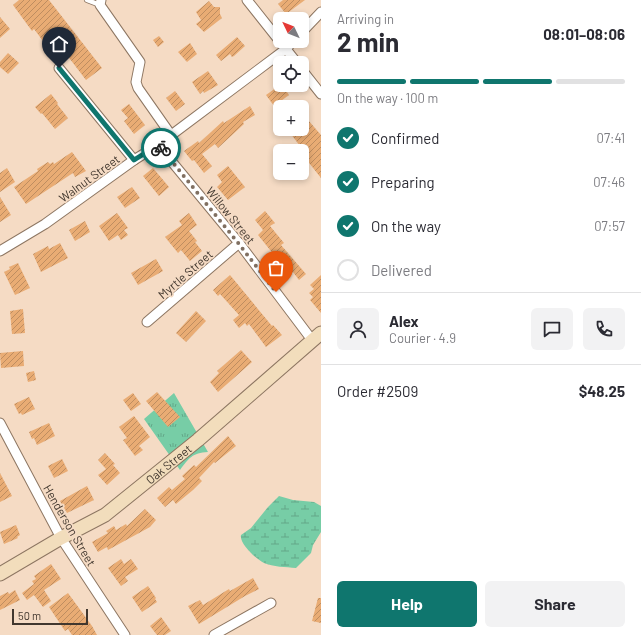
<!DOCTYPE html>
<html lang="en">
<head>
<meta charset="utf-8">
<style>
	:root { --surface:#fff; --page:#f2f2f3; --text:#2b2b33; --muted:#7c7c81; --line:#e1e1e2; --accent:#0f766e }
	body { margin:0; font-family:Barlow,sans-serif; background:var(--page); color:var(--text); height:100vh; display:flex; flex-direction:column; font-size:15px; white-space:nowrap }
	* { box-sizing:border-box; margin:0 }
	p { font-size:13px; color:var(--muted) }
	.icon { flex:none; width:22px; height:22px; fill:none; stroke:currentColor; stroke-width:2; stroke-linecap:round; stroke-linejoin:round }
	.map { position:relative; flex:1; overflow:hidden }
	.drawer { display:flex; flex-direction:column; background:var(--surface); width:320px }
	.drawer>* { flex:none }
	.needle { width:26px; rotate:313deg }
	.buttons { position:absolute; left:273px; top:12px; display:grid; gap:8px }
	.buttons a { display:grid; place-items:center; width:36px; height:36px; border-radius:6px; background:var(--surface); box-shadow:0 2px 6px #0003; font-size:20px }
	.scale { position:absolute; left:12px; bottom:10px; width:76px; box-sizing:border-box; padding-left:4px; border:2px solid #41372e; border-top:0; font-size:11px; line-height:14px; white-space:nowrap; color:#41372e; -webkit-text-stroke:3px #f5dbc4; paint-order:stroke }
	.pin { position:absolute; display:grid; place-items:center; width:34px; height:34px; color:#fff; margin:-41px -17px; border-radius:50% 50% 50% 0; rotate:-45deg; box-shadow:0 0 4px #0007 }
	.pin .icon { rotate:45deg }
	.courier { position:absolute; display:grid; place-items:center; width:40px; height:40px; margin:-20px; border:3px solid #0f766e; border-radius:50%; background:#fff; color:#222; box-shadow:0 1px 5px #0007 }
	.summary em { font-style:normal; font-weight:700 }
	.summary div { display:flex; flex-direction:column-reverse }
	.summary { display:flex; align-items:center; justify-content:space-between; height:68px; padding:0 16px }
	h1 { font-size:26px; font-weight:700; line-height:30px }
	.bar { display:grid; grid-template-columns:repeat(4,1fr); gap:6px 4px; align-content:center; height:48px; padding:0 16px }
	.bar i { height:5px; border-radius:3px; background:var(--line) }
	.bar .current { background:var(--accent) }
	.bar p { grid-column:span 4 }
	.line { display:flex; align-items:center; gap:10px; padding:0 16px; border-top:1px solid var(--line) }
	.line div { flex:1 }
	.round { display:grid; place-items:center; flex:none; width:42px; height:42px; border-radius:6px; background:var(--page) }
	ol { padding:0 16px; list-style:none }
	li { display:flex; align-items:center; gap:12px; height:44px }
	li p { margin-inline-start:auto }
	li .icon { padding:4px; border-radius:50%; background:var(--accent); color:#fff; stroke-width:4 }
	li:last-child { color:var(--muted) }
	li i { width:22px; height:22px; border:2px solid var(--line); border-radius:50% }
	.primary-button { display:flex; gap:8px; margin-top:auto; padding:8px 16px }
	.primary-button a { flex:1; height:46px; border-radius:6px; background:var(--accent); color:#fff; font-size:16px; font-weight:700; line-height:46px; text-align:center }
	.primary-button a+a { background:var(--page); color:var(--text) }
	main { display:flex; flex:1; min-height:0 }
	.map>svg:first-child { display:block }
	.wetland { fill:url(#wetland-marsh) }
	.park { fill:url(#park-tufts) }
	.building { fill:url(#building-hatch) }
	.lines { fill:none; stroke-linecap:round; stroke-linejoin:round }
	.lane-casing { stroke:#8d7662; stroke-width:6 }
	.street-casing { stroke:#8d7662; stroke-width:11 }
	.secondary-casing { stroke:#8d7662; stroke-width:15 }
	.lane { stroke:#fff; stroke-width:4.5 }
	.street { stroke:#fff; stroke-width:9 }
	.secondary { stroke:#f2ddbc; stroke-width:13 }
	.done { stroke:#807062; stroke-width:4; stroke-dasharray:0 7.2 }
	.route { stroke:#0f766e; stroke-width:5 }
	.labels { text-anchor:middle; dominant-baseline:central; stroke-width:3.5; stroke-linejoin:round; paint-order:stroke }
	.street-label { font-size:12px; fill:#41372e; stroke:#f5dbc4 }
</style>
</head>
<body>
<main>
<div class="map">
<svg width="321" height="635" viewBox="0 0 321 635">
	<defs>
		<pattern id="wetland-marsh" width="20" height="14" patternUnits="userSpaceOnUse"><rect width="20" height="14" fill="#77cda6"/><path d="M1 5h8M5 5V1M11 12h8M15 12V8" fill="none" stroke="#63a788"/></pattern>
		<pattern id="park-tufts" width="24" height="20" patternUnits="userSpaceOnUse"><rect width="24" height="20" fill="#77cda6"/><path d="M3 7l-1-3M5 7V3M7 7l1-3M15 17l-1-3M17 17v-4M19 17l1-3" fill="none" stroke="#63a788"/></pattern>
		<pattern id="building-hatch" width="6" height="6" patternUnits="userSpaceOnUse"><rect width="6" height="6" fill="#e9ac74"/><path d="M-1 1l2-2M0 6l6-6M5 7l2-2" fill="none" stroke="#be8d60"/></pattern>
	</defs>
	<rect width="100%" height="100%" fill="#f5dbc4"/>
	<path class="wetland" d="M279,496L293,500L314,502L321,506V532L313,545L311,553L296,568C286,567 273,567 264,563C256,559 239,543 241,535L251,528L268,507Z"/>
	<path class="park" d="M174,393L208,452C192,453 189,458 180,470L144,419Z"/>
	<g class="building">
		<path d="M19,0H49L102,68L86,80L60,46L52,53L34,29L32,31L13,5Z"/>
		<path d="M283,0H305L286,14L278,4Z"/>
		<path d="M209,1L214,7H220V14L222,18L204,32L196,24L201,20L196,12Z"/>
		<path d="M0,17L10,29L0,38Z"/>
		<path d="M159,36L164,42L158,47L153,40Z"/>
		<path d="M237,37L245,46L234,56L232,57L230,54L221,61L216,55Z"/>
		<path d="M190,43L197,54L187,62L178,52Z"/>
		<path d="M8,53L19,63L8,74L0,67V62Z"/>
		<path d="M208,71L218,85L204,93L203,91L200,94L192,82Z"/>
		<path d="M280,85H282L289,95L274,106L266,95Z"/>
		<path d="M175,91L185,104L176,111L166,98Z"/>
		<path d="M51,94L58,103L57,104L68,118L55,129L42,113L41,114L35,107Z"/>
		<path d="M129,104L145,125L134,134L124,121L128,118L121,110Z"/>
		<path d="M250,106L255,115L243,122L244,124L218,148L215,144L202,154L212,166L204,173L194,160L192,161L184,151L198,141L199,143L223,121L224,123Z"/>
		<path d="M302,113L321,135V178L302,154V151H294L300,146L287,129H302Z"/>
		<path d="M72,152L86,171L75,177L73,173L26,204L14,187L38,171L37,169L48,162L50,164L53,162L54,164Z"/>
		<path d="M228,166L245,187L228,200L217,187L222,182L217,175Z"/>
		<path d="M7,168L15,182L0,192V173Z"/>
		<path d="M153,168L169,187L159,196L143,176Z"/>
		<path d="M132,187L140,198L125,208L117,197Z"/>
		<path d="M0,197L11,215L0,222Z"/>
		<path d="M265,211L275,223L270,226L284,243L281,245L306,274L299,280L293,272L288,276L277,263L279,261L258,235L263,230L255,220Z"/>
		<path d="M117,213L128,228L124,230L128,235L121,240L118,235L109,241L99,226Z"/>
		<path d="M189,213L197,225L189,231L197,241L195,242L202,251L190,261L181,250L178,253L165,237L182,225L179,221Z"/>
		<path d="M85,221L90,232L75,241L69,230Z"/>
		<path d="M60,243L68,258L41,272L33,254L48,246L49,249Z"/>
		<path d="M156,259L163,271L138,285L131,273Z"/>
		<path d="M18,263L30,288L15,295L4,272L10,269L9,267Z"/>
		<path d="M230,275L272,326L273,325L282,335L266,347L249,324L247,326L245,323L239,328L233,320L239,315L220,294L218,296L213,290Z"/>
		<path d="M321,275V313L310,300L313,297L309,293L314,289L310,285Z"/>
		<path d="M23,309L25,333L12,334L10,311Z"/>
		<path d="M196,311L206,321L186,342L176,333Z"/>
		<path d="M241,350L252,362L218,392L210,382L219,373L217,371Z"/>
		<path d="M23,351L24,366L1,368L0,353Z"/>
		<path d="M34,371L36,380L28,382L26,373Z"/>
		<path d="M157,392L180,417L168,427L146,401Z"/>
		<path d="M133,393L141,404L131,411L123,400Z"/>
		<path d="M29,397L35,409L22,415L21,413L19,414L14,404Z"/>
		<path d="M134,416L150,437L139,446L143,450L135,456L123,440L127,438L119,427Z"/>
		<path d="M49,423L55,436L37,445L34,438L32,439L29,432Z"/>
		<path d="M228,436L236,446L215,463L214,462L199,478L202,481L193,490L176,504L173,500L165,507L157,498L169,487L172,490L185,479L182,476L194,465L196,467Z"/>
		<path d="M105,453L115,464L113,465L120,473L107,485L98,475L106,469L98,460Z"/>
		<path d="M62,459L68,471L54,478L48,466Z"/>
		<path d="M0,473L12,496L0,502Z"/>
		<path d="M87,486L94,500L67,513L60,501Z"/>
		<path d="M145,509L156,520L150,527L108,550L107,547L98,552L92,542L108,533L106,531L114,526L116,530L126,524L127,526Z"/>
		<path d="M16,525L20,535L17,537L18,538L4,544L0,532Z"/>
		<path d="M121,559L124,564L131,559L138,569L125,577L128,581L121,586L108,568Z"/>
		<path d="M51,564L61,579L44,590L51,601L43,607L34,595L27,600L22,593L34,584L32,581L36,579L34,576Z"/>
		<path d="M253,578L259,589L245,596L199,624L188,606L200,600L203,605L229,589L230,591Z"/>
		<path d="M148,586L156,598L155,599L157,602L142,612L132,597Z"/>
		<path d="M15,590L20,600L0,610V596L8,592L9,594Z"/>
		<path d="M68,593L92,626L97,635H72L68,629L65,631L49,607Z"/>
		<path d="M318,598H321V623L312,621Z"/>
		<path d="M161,617L171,631L165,635H157L150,626Z"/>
	</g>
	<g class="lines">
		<g class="lane-casing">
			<path id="lane" d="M87,0L100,5"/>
		</g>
		<g class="street-casing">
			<g id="street">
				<path d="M101,0L100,5L140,62L136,82L138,88L171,135"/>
				<path d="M247,0L297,63"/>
				<path d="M302,32L321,12"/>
				<path d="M59,68L134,160"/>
				<path d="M302,70L321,94"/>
				<path d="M158,145L239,243L312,340"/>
				<path d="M0,251L45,224L134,160L158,145L286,49L293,41"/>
				<path d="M147,322L239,243"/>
				<path d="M0,423L61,538L125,635"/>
				<path d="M214,635L271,603"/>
			</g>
		</g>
		<g class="secondary-casing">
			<g id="secondary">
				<path id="s1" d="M0,574L61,538L105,515L198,440L321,333"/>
			</g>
		</g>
		<use href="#lane" class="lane"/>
		<use href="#street" class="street"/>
		<use href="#secondary" class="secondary"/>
	</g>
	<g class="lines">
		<path class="done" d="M161,148L239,244L276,292"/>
		<path class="route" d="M59,68L134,160L158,145L161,148"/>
	</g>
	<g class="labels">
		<g class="street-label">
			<text transform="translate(89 178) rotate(-36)">Walnut Street</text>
			<text transform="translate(231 215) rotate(51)">Willow Street</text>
			<text transform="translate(185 274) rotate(-41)">Myrtle Street</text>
			<text stroke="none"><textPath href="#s1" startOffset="202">Oak Street</textPath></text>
			<text transform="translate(70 525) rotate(60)">Henderson Street</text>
		</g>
	</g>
</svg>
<div class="buttons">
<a><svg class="needle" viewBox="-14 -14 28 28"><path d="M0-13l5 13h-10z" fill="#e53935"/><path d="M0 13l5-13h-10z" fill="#7c7c81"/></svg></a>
<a><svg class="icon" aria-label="locate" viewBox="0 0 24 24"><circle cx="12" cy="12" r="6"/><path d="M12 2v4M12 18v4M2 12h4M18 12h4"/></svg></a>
<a>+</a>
<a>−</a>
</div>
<div class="scale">50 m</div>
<div class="pin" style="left:276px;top:292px;background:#ea580c"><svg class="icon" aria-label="bag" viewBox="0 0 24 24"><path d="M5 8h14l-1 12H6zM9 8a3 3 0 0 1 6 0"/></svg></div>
<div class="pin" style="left:59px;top:68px;background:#1f2937"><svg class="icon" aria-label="home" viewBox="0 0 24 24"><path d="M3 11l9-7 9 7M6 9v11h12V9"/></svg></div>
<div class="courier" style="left:161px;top:148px"><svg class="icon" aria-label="bike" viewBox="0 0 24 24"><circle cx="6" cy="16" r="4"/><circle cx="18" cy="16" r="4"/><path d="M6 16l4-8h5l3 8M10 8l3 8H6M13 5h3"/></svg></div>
</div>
<section class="drawer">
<div class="summary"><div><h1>2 min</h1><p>Arriving in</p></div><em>08:01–08:06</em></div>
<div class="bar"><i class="current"></i><i class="current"></i><i class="current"></i><i></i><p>On the way · 100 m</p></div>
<ol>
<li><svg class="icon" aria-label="check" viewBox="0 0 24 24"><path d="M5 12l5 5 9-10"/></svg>Confirmed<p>07:41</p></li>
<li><svg class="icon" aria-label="check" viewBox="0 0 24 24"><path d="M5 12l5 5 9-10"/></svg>Preparing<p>07:46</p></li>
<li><svg class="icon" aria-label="check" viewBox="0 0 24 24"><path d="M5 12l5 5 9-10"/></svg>On the way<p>07:57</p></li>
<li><i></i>Delivered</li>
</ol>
<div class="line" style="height:72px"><a class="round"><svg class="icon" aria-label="person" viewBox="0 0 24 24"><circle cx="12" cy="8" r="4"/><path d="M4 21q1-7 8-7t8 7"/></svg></a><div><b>Alex</b><p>Courier · 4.9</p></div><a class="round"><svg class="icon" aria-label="chat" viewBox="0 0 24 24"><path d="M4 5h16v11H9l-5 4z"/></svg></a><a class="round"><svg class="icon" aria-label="phone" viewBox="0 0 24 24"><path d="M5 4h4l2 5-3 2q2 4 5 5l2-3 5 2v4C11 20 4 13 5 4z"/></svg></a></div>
<div class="line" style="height:52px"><div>Order #2509</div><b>$48.25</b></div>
<div class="primary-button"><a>Help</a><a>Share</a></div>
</section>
</main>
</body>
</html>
